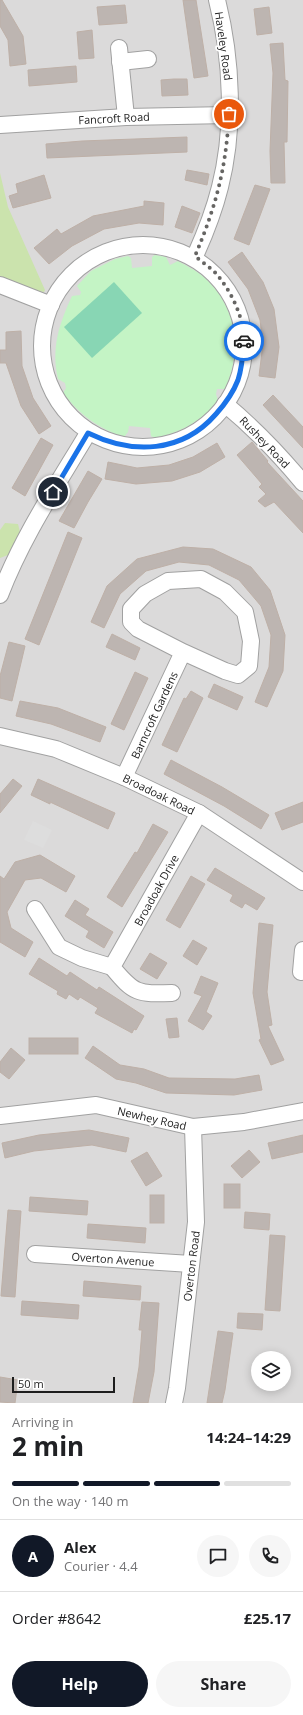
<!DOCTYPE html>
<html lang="en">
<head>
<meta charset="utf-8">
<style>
	:root { --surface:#fff; --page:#f6f6f6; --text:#202124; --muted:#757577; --line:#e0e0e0; --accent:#111827 }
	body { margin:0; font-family:"Open Sans",sans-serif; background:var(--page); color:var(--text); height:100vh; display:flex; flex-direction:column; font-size:15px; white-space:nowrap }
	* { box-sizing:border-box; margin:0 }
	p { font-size:13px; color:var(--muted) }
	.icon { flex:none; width:22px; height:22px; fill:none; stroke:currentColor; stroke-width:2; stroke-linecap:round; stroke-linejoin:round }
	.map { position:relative; height:1403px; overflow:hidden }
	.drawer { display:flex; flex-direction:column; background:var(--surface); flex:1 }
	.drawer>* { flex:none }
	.buttons { position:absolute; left:251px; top:1351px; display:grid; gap:8px }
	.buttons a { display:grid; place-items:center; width:40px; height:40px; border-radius:50%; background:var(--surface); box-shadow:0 2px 10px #0003; font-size:20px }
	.scale { position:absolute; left:12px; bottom:10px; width:103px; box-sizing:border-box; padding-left:4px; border:2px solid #1d1d1d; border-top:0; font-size:11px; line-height:14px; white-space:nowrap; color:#1d1d1d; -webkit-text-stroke:3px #fff; paint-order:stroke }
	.pin { position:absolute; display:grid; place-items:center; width:34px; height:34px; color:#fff; margin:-17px; border:2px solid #fff; border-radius:50%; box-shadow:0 1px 4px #0007 }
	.courier { position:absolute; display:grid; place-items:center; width:40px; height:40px; margin:-20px; border:3px solid #1a73e8; border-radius:50%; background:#fff; color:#222; box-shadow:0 1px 5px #0007 }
	.overview em { font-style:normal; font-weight:700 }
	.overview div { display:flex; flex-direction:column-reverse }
	.overview { display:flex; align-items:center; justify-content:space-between; height:68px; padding:0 12px }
	h1 { font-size:26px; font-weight:700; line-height:30px }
	.bar { display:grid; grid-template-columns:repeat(4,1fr); gap:6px 4px; align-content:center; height:48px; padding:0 12px }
	.bar i { height:5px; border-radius:3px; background:var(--line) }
	.bar .on { background:var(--accent) }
	.bar p { grid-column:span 4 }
	.line { display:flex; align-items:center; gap:10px; padding:0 12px; border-top:1px solid var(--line) }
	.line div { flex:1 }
	.round { display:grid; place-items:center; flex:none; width:42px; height:42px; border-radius:21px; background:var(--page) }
	.cta { display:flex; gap:8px; margin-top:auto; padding:8px 12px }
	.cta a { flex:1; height:46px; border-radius:24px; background:var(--accent); color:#fff; font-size:16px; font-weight:700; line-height:46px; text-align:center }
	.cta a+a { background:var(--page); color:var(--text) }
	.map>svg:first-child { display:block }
	.residential { fill:#dbdada; fill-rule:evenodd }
	.grass { fill:#cbe3ad }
	.park { fill:#c4f4c5 }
	.pitch { fill:#88d6b4 }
	.parking { fill:#ddd }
	.building { fill:#bdb5b1; stroke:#beb0a7 }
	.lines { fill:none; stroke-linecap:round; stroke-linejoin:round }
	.minor-casing { stroke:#a1a1a1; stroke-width:18 }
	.minor { stroke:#fff; stroke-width:16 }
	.done { stroke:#666563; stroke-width:4; stroke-dasharray:0 7.2 }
	.route { stroke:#1a73e8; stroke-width:5 }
	.labels { text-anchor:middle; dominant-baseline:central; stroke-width:3.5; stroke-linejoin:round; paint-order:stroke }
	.street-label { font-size:11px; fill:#1d1d1d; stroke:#fff }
</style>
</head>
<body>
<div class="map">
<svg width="303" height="1403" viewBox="0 0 303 1403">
	<rect width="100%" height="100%" fill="#edeae4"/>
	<path class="residential" d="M0,0H303V1403H0ZM258,1358H284V1384H258Z"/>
	<g class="grass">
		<path d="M0,173L8,207L45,290L44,292L37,291L0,276Z"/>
		<path d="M5,523L18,524L20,532L8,555L0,558V530Z"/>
	</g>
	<path class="park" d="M155,255L166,257L170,265L178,261C187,266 197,271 204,277C237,306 243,351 225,389H217L216,394L218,401C201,422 181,432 155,438L151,436L150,428L129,426L128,432L124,437C98,428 80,415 63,393L66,388L65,383L58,379C51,348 59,324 72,296L80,295L81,292L77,286L91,271L115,259L128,256L131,258L132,268L152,266V257Z"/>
	<path class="pitch" d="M114,282L142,313L92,358L64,327Z"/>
	<path class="parking" d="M33,821L52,830L43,848L24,840Z"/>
	<g class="building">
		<path d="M0,0H2L23,36L26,64L10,66L8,40L0,26Z"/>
		<path d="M183,0H196L208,76L194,78Z"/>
		<path d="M125,5L127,23L99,25L97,7Z"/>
		<path d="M269,7L272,33L257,35L254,9Z"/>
		<path d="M92,30L94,58L79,59L77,32Z"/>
		<path d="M283,43L285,80L288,81L287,142H284L285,183H271L270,151L273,73L270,44Z"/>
		<path d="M76,66L77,82L29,86L28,70Z"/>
		<path d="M174,79H187L188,95L162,96L161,80Z"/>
		<path d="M187,137V152L47,158L46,144L82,141Z"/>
		<path d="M187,170L209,174L207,185L185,180Z"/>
		<path d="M44,175L51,198L13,208L9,196L18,193L16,184Z"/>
		<path d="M255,185L270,189L249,245L234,239Z"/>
		<path d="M144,201L164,203L163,225L139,223L104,229L72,246L49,264L34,248L57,229L61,234L93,216L144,206Z"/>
		<path d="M182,206L200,213L192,233L175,227Z"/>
		<path d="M242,252L263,282L274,309L279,347L275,378L259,376L263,344L260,320L248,289L228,262Z"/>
		<path d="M21,331L22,366L33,398L51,426L39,434L21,406L6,363H0V350H6V332Z"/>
		<path d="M273,395L303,427V448L263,405Z"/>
		<path d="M41,438L53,445L25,496L12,488Z"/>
		<path d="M252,442L268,461L267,462L303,501V533L274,502L265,507L258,501L266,494L259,487L262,484L237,455Z"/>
		<path d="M217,443L225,457L200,472L172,481L136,484L105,479L108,462L137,468L169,465L193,457Z"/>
		<path d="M88,471L102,479L88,502L74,528L59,521Z"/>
		<path d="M68,532L82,538L39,645L25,639Z"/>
		<path d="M183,547L213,549L251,567L270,590L285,635L283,671L267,707L255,702L269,667L271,635L261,606L239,580L209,565L179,562L146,571L120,594L104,628L91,622L107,586L137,559Z"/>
		<path d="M112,634L140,648L135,660L106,647Z"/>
		<path d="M9,642L25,646L12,701L0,698V676Z"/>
		<path d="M135,672L148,678L124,730L111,724Z"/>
		<path d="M214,684L243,697L237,710L208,697Z"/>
		<path d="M191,691L203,698L177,752L162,745L184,698L186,699Z"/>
		<path d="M20,701L58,708L106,727L100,742L51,724L16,716Z"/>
		<path d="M171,760L222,787L269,815L261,829L224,806L164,774Z"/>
		<path d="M13,779L22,786L0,813V794Z"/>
		<path d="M38,779L115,813L108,829L50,802V804L31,795Z"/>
		<path d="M303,802V822L282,830L275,813Z"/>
		<path d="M153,824L168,832L122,907L107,897L135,852L137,853Z"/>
		<path d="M40,855L75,876L66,892L41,878L25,880L7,912L11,928L33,942L25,957L0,942V876L4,879L15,862Z"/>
		<path d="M215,868L265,898L257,910L245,903L242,908L230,901L233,895L207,880Z"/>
		<path d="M191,876L205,884L180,928L166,920Z"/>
		<path d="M75,900L89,909L85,915L113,932L104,948L86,937L89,931L65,916Z"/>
		<path d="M259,923L273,925L267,992L272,1025L268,1026L284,1060L271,1065L259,1040L261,1039L253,993Z"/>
		<path d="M193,940L207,948L197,965L183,956Z"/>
		<path d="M150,953L167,963L157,979L140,969Z"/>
		<path d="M39,958L67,976L70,972L97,990L99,987L144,1016L136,1030L134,1029L132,1033L95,1013L98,1008L80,997L78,1000L69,994L66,999L57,994L58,991L29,974Z"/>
		<path d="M201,976L218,983L206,1012L212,1016L203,1030L188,1021L202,996L194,993Z"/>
		<path d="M177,1018L179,1037L169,1038L166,1019Z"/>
		<rect x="29" y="1038" width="49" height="16"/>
		<path d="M93,1046L120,1065L144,1069L169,1078L235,1079L259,1075L262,1090L234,1095L166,1093L136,1083L116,1079L85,1058Z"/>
		<path d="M11,1048L25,1060L9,1079L0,1072V1062Z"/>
		<path d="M89,1130L129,1138L126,1152L92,1145L34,1151L5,1158L2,1143L39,1135Z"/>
		<path d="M303,1135V1152L272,1159L268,1143Z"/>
		<path d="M249,1150L260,1162L242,1178L231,1166Z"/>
		<path d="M147,1152L162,1176L146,1186L131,1161Z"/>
		<rect x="224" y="1184" width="16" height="24"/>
		<rect x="150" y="1195" width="14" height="28"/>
		<path d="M30,1197L88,1201L87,1215L29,1211Z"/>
		<path d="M8,1210L21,1211L15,1297L1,1296Z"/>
		<path d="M245,1212L270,1214L269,1230L244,1228Z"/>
		<path d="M88,1224L146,1228L145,1243L87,1238Z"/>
		<path d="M270,1235L285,1236L280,1311L265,1310Z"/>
		<path d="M84,1281L141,1286L140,1300L83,1296Z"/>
		<path d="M22,1301L79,1305L78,1319L21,1315Z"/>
		<path d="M142,1302L159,1303L154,1372L148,1403H133L139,1367L142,1330H139Z"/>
		<path d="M238,1313L263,1314L262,1330L237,1328Z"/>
		<path d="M218,1331L233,1333L225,1390L222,1403H207Z"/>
		<path d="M0,1377L18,1380L15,1403L0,1402Z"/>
	</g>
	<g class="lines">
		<g class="minor-casing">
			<g id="minor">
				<path d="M119,48L126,117"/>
				<path d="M120,62L148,59"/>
				<path d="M0,125L126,117L229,115"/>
				<circle cx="143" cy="346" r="101"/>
				<path d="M195,256C205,234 214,211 220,187C235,128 232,59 217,0"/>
				<path d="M0,285L51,305"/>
				<path d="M225,404C254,428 279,454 303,483"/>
				<path d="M0,595C22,537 57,485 88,433"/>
				<path d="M0,736L56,749L124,777L199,813L303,882"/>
				<path d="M124,777L183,652L225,671L238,675L249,666L251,641L245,612L225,592L201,579L168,581L145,594L131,609V622L138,629L183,652"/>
				<path d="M35,909L59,947L82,958L112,967"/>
				<path d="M301,972L303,950"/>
				<path d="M172,993C138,994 134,994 112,967L199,813"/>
				<path d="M0,1116L96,1105L193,1127L244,1122L303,1111"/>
				<path d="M35,1254L191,1264"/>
				<path d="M174,1403L177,1388L196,1222L193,1127"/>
			</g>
		</g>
		<use href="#minor" class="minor"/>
	</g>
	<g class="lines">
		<path class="done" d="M229,114C226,169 216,206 195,256C203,263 213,269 219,277C233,295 244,319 244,341"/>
		<path class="route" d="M53,492L88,433C133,455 182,453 216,414C225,404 233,393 238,380C242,368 243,355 244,341"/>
	</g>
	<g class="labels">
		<g class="street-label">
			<text transform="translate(224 46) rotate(82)">Haveley Road</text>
			<text transform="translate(114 118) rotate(-3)">Fancroft Road</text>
			<text transform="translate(265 442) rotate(46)">Rushey Road</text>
			<text transform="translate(154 715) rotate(-65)">Barncroft Gardens</text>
			<text transform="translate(159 794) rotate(26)">Broadoak Road</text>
			<text transform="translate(156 890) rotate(-61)">Broadoak Drive</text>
			<text transform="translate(152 1118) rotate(13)">Newhey Road</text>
			<text transform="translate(113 1259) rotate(4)">Overton Avenue</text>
			<text transform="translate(191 1266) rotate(-83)">Overton Road</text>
		</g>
	</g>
</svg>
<div class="buttons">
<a><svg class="icon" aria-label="layers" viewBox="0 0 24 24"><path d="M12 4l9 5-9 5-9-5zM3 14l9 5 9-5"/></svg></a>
</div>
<div class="scale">50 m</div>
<div class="pin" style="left:229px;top:114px;background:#ea580c"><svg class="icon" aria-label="bag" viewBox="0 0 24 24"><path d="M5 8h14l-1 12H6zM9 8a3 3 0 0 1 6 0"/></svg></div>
<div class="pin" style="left:53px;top:492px;background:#1f2937"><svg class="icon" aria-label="home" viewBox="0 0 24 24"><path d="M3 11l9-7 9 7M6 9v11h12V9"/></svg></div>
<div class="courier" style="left:244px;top:341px"><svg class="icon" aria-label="car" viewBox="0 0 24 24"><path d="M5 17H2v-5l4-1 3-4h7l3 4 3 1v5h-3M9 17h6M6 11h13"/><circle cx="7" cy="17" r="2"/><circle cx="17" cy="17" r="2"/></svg></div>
</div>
<section class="drawer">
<div class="overview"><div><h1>2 min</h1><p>Arriving in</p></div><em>14:24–14:29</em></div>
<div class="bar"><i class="on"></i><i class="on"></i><i class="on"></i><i></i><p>On the way · 140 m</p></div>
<div class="line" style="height:72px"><b class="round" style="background:var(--accent);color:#fff">A</b><div><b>Alex</b><p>Courier · 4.4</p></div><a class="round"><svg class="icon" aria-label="chat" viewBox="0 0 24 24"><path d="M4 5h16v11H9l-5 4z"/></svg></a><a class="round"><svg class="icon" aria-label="phone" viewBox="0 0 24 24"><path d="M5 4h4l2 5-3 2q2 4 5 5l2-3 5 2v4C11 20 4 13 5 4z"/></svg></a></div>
<div class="line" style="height:52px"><div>Order #8642</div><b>£25.17</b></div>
<div class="cta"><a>Help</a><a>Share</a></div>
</section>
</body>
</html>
